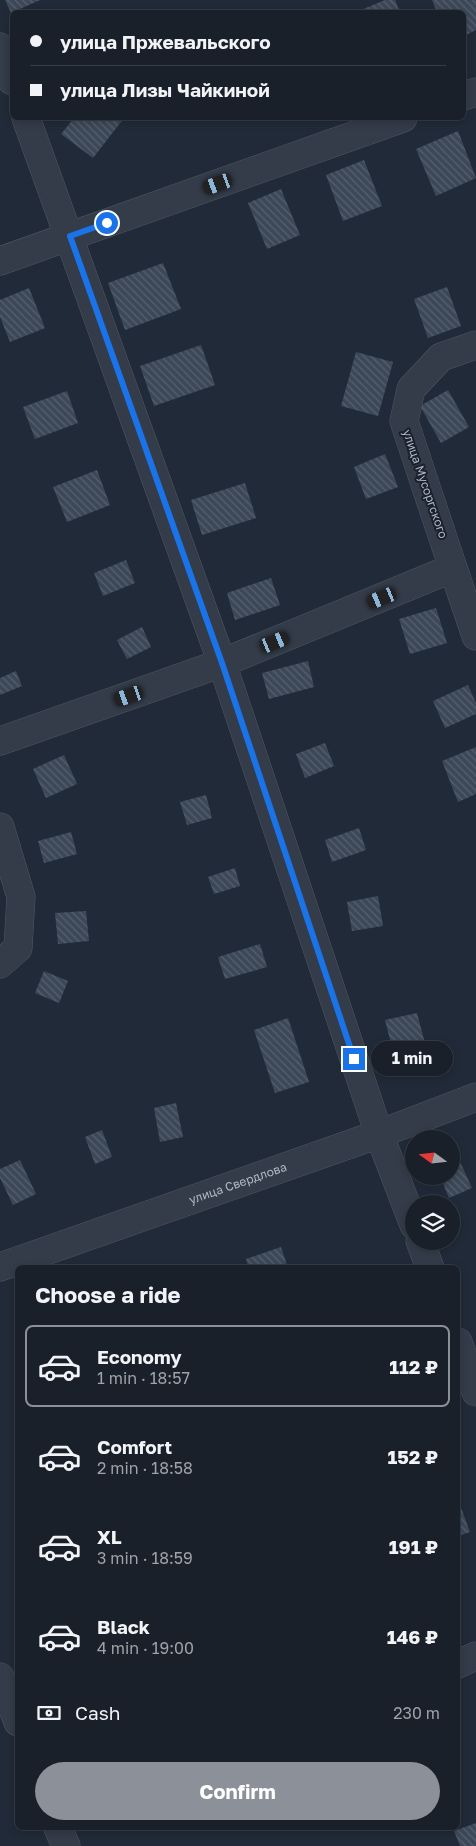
<!DOCTYPE html>
<meta charset="utf-8">
<style>
:root{--surface:#19202a;--page:#222832;--text:#f1f3f6;--muted:#9fa3a8;--line:#373e47;--accent:#8c9099}
body{margin:0;font-family:"Golos Text",sans-serif;background:var(--page);color:var(--text);height:100vh;display:flex;flex-direction:column;font-size:19px;white-space:nowrap}
*{box-sizing:border-box;margin:0}
p{font-size:16px;color:var(--muted)}
.icon{flex:none;width:28px;height:28px;fill:none;stroke:currentColor;stroke-width:2;stroke-linecap:round;stroke-linejoin:round}
.map{position:relative;flex:1;overflow:hidden}
.side{position:absolute;left:15px;top:1265px;width:445px;height:565px;display:flex;flex-direction:column;background:var(--surface);border-radius:8px;box-shadow:0 2px 8px #0003,0 0 0 1px var(--line)}
.side>*{flex:none}
.hud{position:absolute;left:10px;top:10px;width:456px;height:110px;border-radius:8px;box-shadow:0 2px 8px #0003,0 0 0 1px var(--line);display:grid;align-content:center;height:110px;padding:0 20px;background:var(--surface)}
.needle{width:32px;rotate:285deg}
.buttons{position:absolute;left:405px;top:1130px;display:grid;gap:10px}
.buttons a{display:grid;place-items:center;width:55px;height:55px;border-radius:50%;background:var(--surface);box-shadow:0 2px 8px #0003,0 0 0 1px var(--line);font-size:25px}
.end{position:absolute;width:22px;height:22px;margin:-11px;border:6px solid #1a73e8;background:#fff;box-shadow:0 0 0 2px #fff}
.from{border-radius:50%}
.bubble{position:absolute;height:35px;border-radius:18px;background:var(--surface);box-shadow:0 2px 8px #0003,0 0 0 1px var(--line);font-size:16px;font-weight:700;line-height:35px;text-align:center}
.car{position:absolute;width:15px;height:30px;margin:-15px -8px;border-radius:6px;box-shadow:0 0 4px 1px #0007;background:linear-gradient(#222 24%,#8ab4d8 0 40%,#222 0 76%,#8ab4d8 0 86%,#222 0)}
.hud b{display:flex;align-items:center;gap:18px;height:48px;font-size:19px}
.hud b+b{border-top:1px solid var(--line)}
.hud i{width:12px;height:12px;background:var(--text)}
ul{padding:0;list-style:none}
li{display:flex;align-items:center;gap:15px;height:82px;margin:0 10px 8px;padding:0 10px;border:2px solid transparent;border-radius:8px}
li div{flex:1}
li b{display:block;font-size:19px}
li em{font-style:normal;font-weight:700}
li.active{border-color:var(--accent)}
li>.icon{width:45px;height:45px;stroke-width:1.5}
h2{padding:0 20px;font-size:22px;line-height:60px}
.pay{display:flex;align-items:center;gap:12px;height:55px;padding:0 20px;font-size:19px}
.pay p{margin-inline-start:auto}
.action{display:flex;gap:10px;margin-top:auto;padding:10px 20px}
.action a{flex:1;height:58px;border-radius:30px;background:var(--accent);color:#fff;font-size:20px;font-weight:700;line-height:58px;text-align:center}
.map>svg:first-child{display:block}
.building{fill:url(#building-back-hatch)}
.lines{fill:none;stroke-linecap:round;stroke-linejoin:round}
.minor-casing{stroke:#4f5763;stroke-width:29}
.minor{stroke:#343c49;stroke-width:28}
.route{stroke:#1a73e8;stroke-width:6}
.labels{text-anchor:middle;stroke-width:4;stroke-linejoin:round;paint-order:stroke}
.street-label{font-size:12px;fill:#afb7c5;stroke:#1a212d}
</style>
<div class="map">
<svg width="476" height="1846" viewBox="0 0 476 1846">
<defs>
<pattern id="building-back-hatch" width="6" height="6" patternUnits="userSpaceOnUse" patternTransform="scale(1.25)"><rect width="6" height="6" fill="#3c4858"/><path d="M-1 5l2 2M0 0l6 6M5-1l2 2" fill="none" stroke="#56606e"/></pattern>
</defs>
<rect width="100%" height="100%" fill="#212a38"/>
<path class="building" d="M5,0h35l-29,13z
M385,0h10l5,12h-44z
M432,0h44v30l-12,6v-24h-27z
M74,118h50l-31,40 -32,-24z
M458,131l18,47 -40,18 -20,-47z
M364,160l18,46 -39,15 -17,-46z
M281,189l19,46 -33,14 -19,-46z
M163,263l18,46 -56,21 -17,-47z
M447,287l14,39 -33,12 -14,-39z
M29,288l16,40 -35,14 -10,-25v-17z
M201,345l14,40 -61,21 -14,-40z
M356,352l37,10 -15,54 -37,-10z
M448,390l21,37 -28,16 -21,-37z
M67,391l11,32 -43,16 -12,-32z
M385,454l13,33 -32,12 -12,-32z
M97,470l13,35 -43,17 -14,-35z
M245,483l11,35 -54,17 -11,-35z
M126,560l9,23 -32,13 -9,-23z
M271,578l9,27 -45,15 -8,-27z
M436,608l11,35 -37,11 -11,-35z
M142,627l9,20 -24,12 -10,-19z
M308,661l6,26 -45,12 -7,-26z
M16,671l6,15 -22,9v-17z
M468,685l8,18v11l-31,14 -12,-27z
M325,743l9,23 -29,12 -9,-24z
M476,747v47l-18,8 -16,-41z
M64,755l13,29 -31,14 -13,-29z
M206,795l6,23 -25,7 -7,-23z
M359,828l7,22 -34,12 -7,-22z
M71,832l6,22 -33,9 -6,-22z
M235,868l5,18 -26,8 -6,-17z
M378,896l5,30 -31,5 -5,-29z
M86,911l3,30 -31,3 -3,-31z
M260,944l7,23 -42,12 -7,-22z
M44,971l24,10 -9,22 -24,-10z
M417,1013l9,34 -32,8 -9,-35z
M288,1018l21,64 -34,11 -21,-63z
M176,1103l7,34 -23,5 -6,-34z
M102,1130l10,27 -17,7 -10,-27z
M456,1153l16,35 -23,10 -9,-22h11v-21z
M20,1160l16,34 -23,11 -13,-27v-9z
M281,1247l7,21h-39l-3,-9z
M460,1505l10,27 -12,4v-30z
M476,1823v23h-16l-6,-15z"/>
<g class="lines">
<g class="minor-casing">
<g id="minor">
<path d="M0,47l12,34"/>
<path d="M464,96l12,-4"/>
<path d="M26,118l196,545 157,471 35,91"/>
<path d="M0,261l403,-143"/>
<path d="M453,568l23,68"/>
<path d="M0,741l222,-78 231,-95 -49,-147 7,-32 30,-32 35,-12"/>
<path d="M0,827l21,70 -3,51 -18,16"/>
<path d="M420,1241l10,27"/>
<path id="s1" d="M0,1267l379,-133 97,-37"/>
<path d="M458,1342l18,50"/>
<path d="M458,1664l18,-8"/>
<path d="M0,1677l18,45"/>
<path d="M58,1828l8,18"/>
</g>
</g>
<use href="#minor" class="minor"/>
</g>
<g class="lines">
<path class="route" d="M107,223l-37,13 152,427 132,396"/>
</g>
<g class="labels">
<g class="street-label">
<text transform="translate(425 484) rotate(71)" y="4">улица Мусоргского</text>
<text dy="4" stroke="none"><textPath href="#s1" startOffset="252">улица Свердлова</textPath></text>
</g>
</g>
</svg>
<div class="buttons">
<a><svg class="needle" viewBox="-14 -14 28 28"><path d="M0-13l5 13h-10z" fill="#e53935"/><path d="M0 13l5-13h-10z" fill="#9fa3a8"/></svg></a>
<a><svg class="icon" aria-label="layers" viewBox="0 0 24 24"><path d="M12 4l9 5-9 5-9-5zM3 14l9 5 9-5"/></svg></a>
</div>
<i class="end from" style="left:107px;top:223px"></i>
<i class="end" style="left:354px;top:1059px"></i>
<div class="bubble" style="left:371px;top:1041px;width:82px">1 min</div>
<i class="car" style="left:218px;top:184px;rotate:250deg"></i>
<i class="car" style="left:382px;top:598px;rotate:248deg"></i>
<i class="car" style="left:275px;top:642px;rotate:68deg"></i>
<i class="car" style="left:129px;top:696px;rotate:251deg"></i>
<div class="hud">
<b><i class="from"></i>улица Пржевальского</b>
<b><i></i>улица Лизы Чайкиной</b>
</div>
<section class="side">
<h2>Choose a ride</h2>
<ul>
<li class="active"><svg class="icon" aria-label="car" viewBox="0 0 24 24"><path d="M5 17H2v-5l4-1 3-4h7l3 4 3 1v5h-3M9 17h6M6 11h13"/><circle cx="7" cy="17" r="2"/><circle cx="17" cy="17" r="2"/></svg><div><b>Economy</b><p>1 min · 18:57</p></div><em>112 ₽</em></li>
<li><svg class="icon" aria-label="car" viewBox="0 0 24 24"><path d="M5 17H2v-5l4-1 3-4h7l3 4 3 1v5h-3M9 17h6M6 11h13"/><circle cx="7" cy="17" r="2"/><circle cx="17" cy="17" r="2"/></svg><div><b>Comfort</b><p>2 min · 18:58</p></div><em>152 ₽</em></li>
<li><svg class="icon" aria-label="car" viewBox="0 0 24 24"><path d="M5 17H2v-5l4-1 3-4h7l3 4 3 1v5h-3M9 17h6M6 11h13"/><circle cx="7" cy="17" r="2"/><circle cx="17" cy="17" r="2"/></svg><div><b>XL</b><p>3 min · 18:59</p></div><em>191 ₽</em></li>
<li><svg class="icon" aria-label="car" viewBox="0 0 24 24"><path d="M5 17H2v-5l4-1 3-4h7l3 4 3 1v5h-3M9 17h6M6 11h13"/><circle cx="7" cy="17" r="2"/><circle cx="17" cy="17" r="2"/></svg><div><b>Black</b><p>4 min · 19:00</p></div><em>146 ₽</em></li>
</ul>
<div class="pay"><svg class="icon" aria-label="cash" viewBox="0 0 24 24"><path d="M3 7h18v10H3z"/><circle cx="12" cy="12" r="2"/></svg>Cash<p>230 m</p></div>
<div class="action"><a>Confirm</a></div>
</section>
</div>
